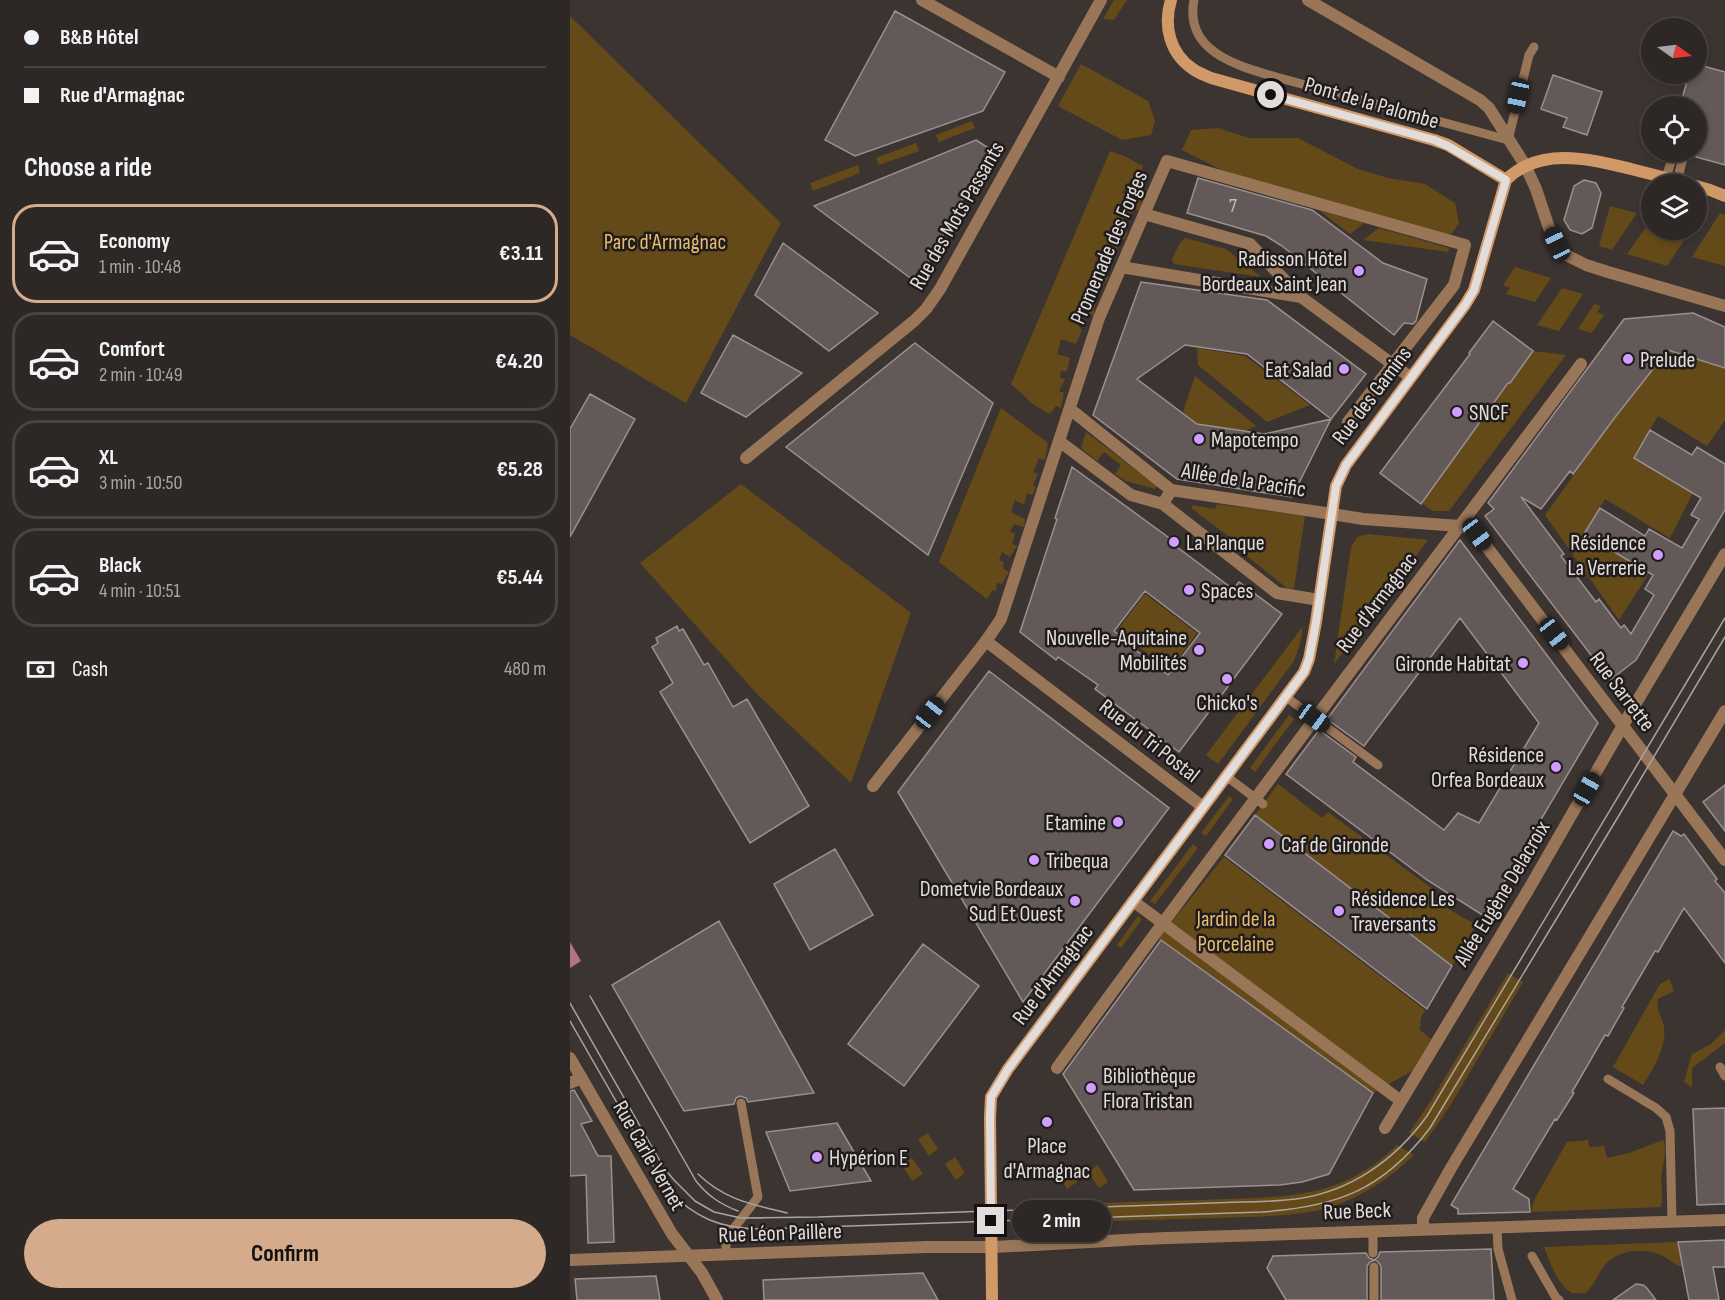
<!DOCTYPE html>
<meta charset="utf-8">
<style>
:root{--surface:#2d2725;--page:#393332;--text:#f1f3f6;--muted:#a7a5a7;--line:#484442;--accent:#d6ab8b}
body{margin:0;font-family:"Sofia Sans Condensed",sans-serif;background:var(--page);color:var(--text);height:100vh;display:flex;flex-direction:column;font-size:22px;white-space:nowrap}
*{box-sizing:border-box;margin:0}
p{font-size:20px;color:var(--muted)}
.icon{flex:none;width:33px;height:33px;fill:none;stroke:currentColor;stroke-width:2;stroke-linecap:round;stroke-linejoin:round}
.map{position:relative;flex:1;overflow:hidden}
.drawer{display:flex;flex-direction:column;background:var(--surface);width:570px}
.drawer>*{flex:none}
.hud{display:grid;align-content:center;height:132px;padding:0 24px;background:var(--surface)}
.needle{width:39px;rotate:104deg}
.controls{position:absolute;left:1071px;top:18px;display:grid;gap:12px}
.controls a{display:grid;place-items:center;width:66px;height:66px;border-radius:50%;background:var(--surface);box-shadow:0 3px 9px #0003,0 0 0 2px var(--line);font-size:30px}
.end{position:absolute;width:27px;height:27px;margin:-14px;border:8px solid #e2dddb;background:#111;box-shadow:0 0 0 3px #111}
.from{border-radius:50%}
.bubble{position:absolute;height:42px;border-radius:21px;background:var(--surface);box-shadow:0 3px 9px #0003,0 0 0 2px var(--line);font-size:20px;font-weight:700;line-height:42px;text-align:center}
.car{position:absolute;width:18px;height:36px;margin:-18px -9px;border-radius:8px;box-shadow:0 0 4px 2px #0007;background:linear-gradient(#222 24%,#8ab4d8 0 40%,#222 0 76%,#8ab4d8 0 86%,#222 0)}
.hud b{display:flex;align-items:center;gap:21px;height:57px;font-size:22px}
.hud b+b{border-top:2px solid var(--line)}
.hud i{width:15px;height:15px;background:var(--text)}
ul{padding:0;list-style:none}
li{display:flex;align-items:center;gap:18px;height:99px;margin:0 12px 9px;padding:0 12px;border:3px solid var(--line);border-radius:24px}
li div{flex:1}
li b{display:block;font-size:22px}
li em{font-style:normal;font-weight:700}
li.on{border-color:var(--accent)}
li>.icon{width:54px;height:54px;stroke-width:1.5}
h2{padding:0 24px;font-size:27px;line-height:72px}
.pay{display:flex;align-items:center;gap:15px;height:66px;padding:0 24px;font-size:22px}
.pay p{margin-inline-start:auto}
.cta{display:flex;gap:12px;margin-top:auto;padding:12px 24px}
.cta a{flex:1;height:69px;border-radius:36px;background:var(--accent);color:#111;font-size:24px;font-weight:700;line-height:69px;text-align:center}
main{display:flex;flex:1;min-height:0}
.map>svg:first-child{display:block}
.green{fill:#654a19}
.water{fill:#b17483}
.building{fill:#625958;stroke:#9a908f;stroke-width:1.5;fill-rule:evenodd}
.lines{fill:none;stroke-linecap:round;stroke-linejoin:round}
.service{stroke:#9a7658;stroke-width:9}
.pedestrian{stroke:#9a7658;stroke-width:12}
.minor{stroke:#9a7658;stroke-width:12}
.tertiary{stroke:#9a7658;stroke-width:12}
.secondary{stroke:#d29968;stroke-width:12}
.tram{stroke:#aaa4a2;stroke-width:1.5}
.route{stroke:#e2dddb;stroke-width:8}
.poi-dot{fill:#d19dfe;stroke:#201c1b;stroke-width:2}
.labels{text-anchor:middle;stroke-width:5;stroke-linejoin:round;paint-order:stroke}
.number-label{font-size:20px;fill:#c2bcba}
.street-label{font-size:22px;fill:#e2dddb;stroke:#201c1b}
.park-label{font-size:22px;fill:#e8bb6e;stroke:#201c1b}
.poi-label{font-size:22px;fill:#e2dddb;stroke:#201c1b;text-anchor:start}
</style>
<main>
<section class="drawer">
<div class="hud">
<b><i class="from"></i>B&amp;B Hôtel</b>
<b><i></i>Rue d'Armagnac</b>
</div>
<h2>Choose a ride</h2>
<ul>
<li class="on"><svg class="icon" aria-label="car" viewBox="0 0 24 24"><path d="M5 17H2v-5l4-1 3-4h7l3 4 3 1v5h-3M9 17h6M6 11h13"/><circle cx="7" cy="17" r="2"/><circle cx="17" cy="17" r="2"/></svg><div><b>Economy</b><p>1 min · 10:48</p></div><em>€3.11</em></li>
<li><svg class="icon" aria-label="car" viewBox="0 0 24 24"><path d="M5 17H2v-5l4-1 3-4h7l3 4 3 1v5h-3M9 17h6M6 11h13"/><circle cx="7" cy="17" r="2"/><circle cx="17" cy="17" r="2"/></svg><div><b>Comfort</b><p>2 min · 10:49</p></div><em>€4.20</em></li>
<li><svg class="icon" aria-label="car" viewBox="0 0 24 24"><path d="M5 17H2v-5l4-1 3-4h7l3 4 3 1v5h-3M9 17h6M6 11h13"/><circle cx="7" cy="17" r="2"/><circle cx="17" cy="17" r="2"/></svg><div><b>XL</b><p>3 min · 10:50</p></div><em>€5.28</em></li>
<li><svg class="icon" aria-label="car" viewBox="0 0 24 24"><path d="M5 17H2v-5l4-1 3-4h7l3 4 3 1v5h-3M9 17h6M6 11h13"/><circle cx="7" cy="17" r="2"/><circle cx="17" cy="17" r="2"/></svg><div><b>Black</b><p>4 min · 10:51</p></div><em>€5.44</em></li>
</ul>
<div class="pay"><svg class="icon" aria-label="cash" viewBox="0 0 24 24"><path d="M3 7h18v10H3z"/><circle cx="12" cy="12" r="2"/></svg>Cash<p>480 m</p></div>
<div class="cta"><a>Confirm</a></div>
</section>
<div class="map">
<svg width="1155" height="1300" viewBox="0 0 1155 1300">
<rect width="100%" height="100%" fill="#3c3431"/>
<path class="green" d="M544,0h13l-13,20 -11,-1z
M0,16l211,207 -95,180 -116,-68z
M511,64l67,37 7,20 -4,14 -29,5 -64,-34z
M402,121l3,7 -36,14 -3,-7z
M648,128l31,10h49l60,31 30,9 37,6 30,19 4,20 -9,13 -226,-65 -42,-21 9,-20z
M346,143l3,8 -40,14 -3,-7z
M540,151l14,5 19,10 -2,7 7,3 -3,9 -14,-5 -9,13 20,4 -2,14 -5,-2 -10,12 -4,9 7,3 -4,7h-5l-4,16 -3,-1 -7,9 -9,-4 -3,11 16,6 -9,13 -8,-5 -2,9 6,8 -3,14 -7,-3 -8,13 4,4 -6,14 -15,-5 -4,15 13,4 -3,13h-6l-1,7 5,1 -6,12 5,2 -3,15 -5,-2 -6,8 -16,-9 -23,-21z
M288,165l2,8 -47,18 -3,-8z
M1040,206l27,7 -25,37 -13,-4z
M750,211l44,12 -14,11z
M1150,213l5,2v51l-33,-9z
M1081,220l1,10h39l-24,36 -40,-12z
M809,228l70,20 -1,4 -85,-12z
M615,238l41,11 35,28 -87,-13 -2,-5 8,-16z
M945,267l36,11 -16,24 -29,-8 4,-6 -7,-3z
M992,288l21,6 -24,37 -22,-6z
M1024,304l7,2 -4,6 7,3 -12,18 -14,-4z
M627,348l48,8 65,49 -43,17 -69,-57z
M1098,350l57,18v52l-18,26 -49,-30 -24,41 59,36 -23,45 -65,-39 -21,35 65,39 -30,47 -74,-105 78,-108z
M963,351l33,4 -117,156h-16l-12,-8z
M625,376l61,50 -11,5 -48,-7 -14,-12z
M431,408l47,35 -3,17 -6,-2 -6,14 5,2 -5,11 3,2 -4,8 -5,-2 -3,12 -9,-5 -4,12 14,7 -1,8 -10,-3 -4,8 5,1 -3,11 5,2 -7,11 -8,-5 -3,8 5,3 -1,5 6,4 -7,12 -5,-1 -1,8 -3,-1 -6,9 -48,-37z
M516,432l71,54 -2,3 -29,-8 -11,-7 6,-9 -17,-13 -7,9 -16,-13z
M171,484l170,129 -60,170 -93,-88 -118,-132z
M647,504l88,12 -11,73 -7,-1 -40,-32 2,-4 -58,-44 2,-3 22,4z
M798,534l60,6 -94,124 17,-117 6,-10z
M575,594l52,39 -27,37 -53,-39z
M733,626l-3,18 -6,17 -76,103 -12,-9z
M719,715l5,4 -39,53 -5,-4z
M708,784l44,34 6,-6 106,78 -4,8 46,27 -24,41 -197,-151z
M659,796l4,3 -27,37 -5,-3z
M623,844l5,4 -43,56 -5,-3z
M654,857l201,153 -4,8 -1,12 11,9 -19,32 -39,22 -215,-154z
M568,916l4,3 -21,29 -4,-3z
M938,973l15,9 -73,124 -25,36 -16,-9 23,-34z
M1099,979l5,12 -16,8c-2,13 4,17 6,28 3,20 -11,42 -21,58l-30,-18 47,-83z
M1155,1030v13l-33,25v19l-8,-5 8,-28 19,-10z
M358,1133l10,16 -9,7 -11,-17z
M1018,1140l1,7 15,-1 3,12 22,-5 34,-13c5,10 0,22 -1,33 -2,11 2,23 -1,34l-130,5 3,-12 33,-58z
M827,1145l17,10c-23,22 -49,40 -80,51 -38,12 -79,10 -118,12 -59,2 -119,3 -178,5l-1,-18c55,-2 110,-4 164,-5 36,-2 74,-1 109,-8 33,-6 64,-24 87,-47z
M385,1157l10,16 -9,7 -11,-16z
M342,1158l11,16 -11,7 -10,-16z
M528,1165l10,17 -9,6 -11,-16z
M497,1166l10,16 -10,7 -10,-17z
M1108,1242l5,25c-10,-2 -15,-10 -25,-13 -19,-7 -45,-3 -56,15 -5,9 -9,16 -16,24 -4,0 -10,1 -14,0 -14,-7 -23,-33 -28,-46z"/>
<path class="water" d="M0,942l11,19 -11,7z"/>
<path class="building" d="M325,11l110,61 -22,39 -128,45 -30,-16z
M1126,64l29,8v93l-29,-8v-51h-16l9,-32h7z
M983,75l49,17 -15,43 -24,-8 4,-9 -26,-9z
M406,140l14,9 -73,134 -103,-77z
M628,178l114,32 71,53 44,16 -11,42 -3,3 -9,-1 -10,12 -112,-89 -16,-10 -79,-23z
M1014,180l12,3 5,10 -9,35 -10,6 -12,-4 -6,-10 10,-34z
M213,243l95,70 -49,38 -74,-56z
M571,282l126,18 99,74 -35,45 -39,78 -115,-18 -84,-64zM615,345l62,9 84,65 -67,15 -67,-10 -60,-45z
M1123,313l32,14v41l-57,-18 -52,66 -43,58 -3,-3 -29,38 -20,-12 43,57 -3,2 35,46 3,-3 22,29 3,-3 7,9 23,-39 -9,-6 8,-14 -69,-41 16,-26 45,28 4,-7 33,19 17,-29 -8,-4 10,-17 -67,-40 16,-28 42,25 5,-8 28,17v46l-89,150 -26,20 -125,-164 9,-7 -6,-6 136,-184z
M923,321l40,30 -23,32h-2l-87,121 -41,-31 90,-119 -1,-1z
M163,335l69,38 -56,44 -45,-24z
M345,343l78,60 -65,152 -142,-108z
M20,394l45,25 -65,118v-108z
M502,467l107,78 -2,2 56,42 6,-7 43,32 -103,138 -84,-63 3,-4 -40,-28 -2,3 -36,-28 37,-113 -2,-1zM575,591l55,42 -32,42 -40,-31 1,-2 -15,-11z
M890,540l138,183 -114,193 -57,-36 -141,-106 33,-44 37,27 -3,5 91,68 14,-17 21,10 60,-100 -79,-105 -96,128 -37,-27z
M107,626l2,5 4,-2 21,36 4,-2 25,44 14,-8 62,107 -59,37 -90,-151 13,-9 -21,-36 6,-4 -2,-5z
M419,671l180,137 -146,194 -125,-210z
M1155,785v46l-22,-29z
M685,815l197,151 -25,43 -202,-154z
M1103,831l8,5 3,-2 33,45 -2,2 10,12v70l-41,-55 -26,44 -3,-1 -33,56 2,1 -16,28 -3,-1 -33,57 2,1 -17,27 -2,-1 -42,70 16,10 1,13 -72,2v-5l-7,-4z
M265,849l38,66 -63,35 -36,-66z
M149,921l28,51 67,121 -66,9 -2,-4 -6,-2 -4,2 -2,6 -50,7 -72,-126z
M591,940l212,153 -44,81 -27,8 -22,3 -146,5 -71,-116z
M353,944l56,42 -75,100 -56,-42z
M4,1090l18,31 -11,3 17,32h13l3,86 -26,1 -2,-68 -16,1v-85z
M1155,1108v96l-28,1 -4,-96z
M267,1123l34,58 -81,10 -24,-59z
M1155,1240v27h-12l6,33h-30l-11,-58z
M921,1249l3,51h-113v-34l-3,-4 -3,-2 -5,2 -3,4v34h-81l-19,-32 6,-12 93,-3 3,5 5,2 4,-3 2,-5z
M353,1273l15,27h-174l-1,-20z
M86,1276l4,24h-83l-2,-21z
M1066,1284l7,1 3,2 10,13h-43z"/>
<g class="lines">
<path class="service" d="M624,0c-10,52 44,66 82,77l232,63 21,-85 5,-8
M1096,178l8,-26
M1107,181l7,-27
M716,697l92,68
M656,776l37,28
M1150,1067l5,9
M1038,1079l48,29 10,9 4,14 2,91
M927,1229l1,20 14,51
M803,1231v22
M156,1254v-13l5,-9 27,-35 -17,-94
M962,1256l24,42 3,2
M804,1267v33"/>
<path class="pedestrian" d="M574,214l106,30 51,53
M551,267l180,30 109,80
M500,409l101,81 161,24
M489,441l72,54 32,9
M601,490l-8,14 114,89 42,7
M416,641l15,-22 98,-301 68,-157 298,84 -11,40 -106,137
M563,901l268,200
M487,1068c171,-237 349,-469 524,-704
M815,1128l142,-236"/>
<path class="minor" d="M352,0l137,77
M738,0l172,100 9,8 36,57 11,24 13,39 8,16 7,10 22,11 22,7 117,34
M176,458l168,-137 12,-12 14,-20 161,-289
M762,514l31,5 97,7 11,3 6,5 248,326
M303,786l113,-145 217,166
M957,892l106,-184 92,-154
M0,1058l102,176 30,39 15,27
M0,1083l12,-5
M853,1229v-11l28,-50 274,-457
M421,1247c59,-2 118,-7 177,-9 186,-7 371,-11 557,-18"/>
<path class="tertiary" d="M0,1260l357,-13h64"/>
<path class="secondary" d="M601,0c-8,26 -1,54 22,69 5,4 12,6 18,9l223,62 14,5 58,35
M1126,186l14,4 15,6
M422,1300l-2,-182 1,-21 17,-28 296,-397 5,-13 7,-37 20,-136 10,-21 119,-160 9,-15 32,-110c34,-34 84,-21 125,-11 20,5 40,10 59,15"/>
<path class="tram" d="M20,996l106,185c12,15 24,23 42,30
M0,1003l94,165 10,12 21,21 19,11 27,6 77,-1 422,-15c18,0 37,-1 56,-3 54,-7 99,-39 131,-83l298,-498
M0,1021l96,167c29,30 54,41 96,41l499,-17c76,-5 122,-22 169,-84l191,-316 104,-175
M128,1174c27,26 53,30 89,39"/>
</g>
<g class="lines">
<path class="route" d="M421,1221l-1,-103 1,-21 17,-28 296,-397 5,-13 7,-37 20,-136 10,-21 119,-160 9,-15 32,-110 -58,-34 -14,-6 -163,-45"/>
</g>
<g class="poi-dot">
<circle cx="789" cy="271" r="6"/>
<circle cx="1058" cy="359" r="6"/>
<circle cx="774" cy="369" r="6"/>
<circle cx="887" cy="412" r="6"/>
<circle cx="629" cy="439" r="6"/>
<circle cx="604" cy="542" r="6"/>
<circle cx="1088" cy="555" r="6"/>
<circle cx="619" cy="590" r="6"/>
<circle cx="629" cy="650" r="6"/>
<circle cx="953" cy="663" r="6"/>
<circle cx="657" cy="679" r="6"/>
<circle cx="986" cy="767" r="6"/>
<circle cx="548" cy="822" r="6"/>
<circle cx="699" cy="844" r="6"/>
<circle cx="464" cy="860" r="6"/>
<circle cx="505" cy="901" r="6"/>
<circle cx="769" cy="911" r="6"/>
<circle cx="521" cy="1088" r="6"/>
<circle cx="477" cy="1122" r="6"/>
<circle cx="247" cy="1157" r="6"/>
</g>
<g class="labels">
<g class="number-label">
<text x="663" y="212">7</text>
</g>
<g class="street-label">
<text transform="translate(802 102) rotate(16)" y="8">Pont de la Palombe</text>
<text transform="translate(386 215) rotate(-60)" y="8">Rue des Mots Passants</text>
<text transform="translate(538 247) rotate(-67)" y="8">Promenade des Forges</text>
<text transform="translate(801 395) rotate(-53)" y="8">Rue des Gamins</text>
<text transform="translate(674 479) rotate(9)" y="8">Allée de la Pacific</text>
<text transform="translate(806 602) rotate(-53)" y="8">Rue d'Armagnac</text>
<text transform="translate(1053 691) rotate(53)" y="8">Rue Sarrette</text>
<text transform="translate(580 740) rotate(38)" y="8">Rue du Tri Postal</text>
<text transform="translate(931 893) rotate(-59)" y="8">Allée Eugène Delacroix</text>
<text transform="translate(482 974) rotate(-53)" y="8">Rue d'Armagnac</text>
<text transform="translate(80 1155) rotate(60)" y="8">Rue Carle Vernet</text>
<text transform="translate(787 1210) rotate(-2)" y="8">Rue Beck</text>
<text transform="translate(210 1232) rotate(-2)" y="8">Rue Léon Paillère</text>
</g>
<g class="park-label">
<text x="95" y="249">Parc d'Armagnac</text>
<text x="666" y="926">Jardin de la<tspan x="666" dy="25">Porcelaine</tspan></text>
</g>
<g class="poi-label">
<text x="777" y="266" text-anchor="end">Radisson Hôtel<tspan x="777" dy="25">Bordeaux Saint Jean</tspan></text>
<text x="1070" y="367">Prelude</text>
<text x="762" y="377" text-anchor="end">Eat Salad</text>
<text x="899" y="420">SNCF</text>
<text x="641" y="447">Mapotempo</text>
<text x="616" y="550">La Planque</text>
<text x="1076" y="550" text-anchor="end">Résidence<tspan x="1076" dy="25">La Verrerie</tspan></text>
<text x="631" y="598">Spaces</text>
<text x="617" y="645" text-anchor="end">Nouvelle-Aquitaine<tspan x="617" dy="25">Mobilités</tspan></text>
<text x="941" y="671" text-anchor="end">Gironde Habitat</text>
<text x="657" y="710" text-anchor="middle">Chicko's</text>
<text x="974" y="762" text-anchor="end">Résidence<tspan x="974" dy="25">Orfea Bordeaux</tspan></text>
<text x="536" y="830" text-anchor="end">Etamine</text>
<text x="711" y="852">Caf de Gironde</text>
<text x="476" y="868">Tribequa</text>
<text x="493" y="896" text-anchor="end">Dometvie Bordeaux<tspan x="493" dy="25">Sud Et Ouest</tspan></text>
<text x="781" y="906">Résidence Les<tspan x="781" dy="25">Traversants</tspan></text>
<text x="533" y="1083">Bibliothèque<tspan x="533" dy="25">Flora Tristan</tspan></text>
<text x="477" y="1153" text-anchor="middle">Place<tspan x="477" dy="25">d'Armagnac</tspan></text>
<text x="259" y="1165">Hypérion E</text>
</g>
</g>
</svg>
<div class="controls">
<a><svg class="needle" viewBox="-14 -14 28 28"><path d="M0-13l5 13h-10z" fill="#e53935"/><path d="M0 13l5-13h-10z" fill="#a7a5a7"/></svg></a>
<a><svg class="icon" aria-label="locate" viewBox="0 0 24 24"><circle cx="12" cy="12" r="6"/><path d="M12 2v4M12 18v4M2 12h4M18 12h4"/></svg></a>
<a><svg class="icon" aria-label="layers" viewBox="0 0 24 24"><path d="M12 4l9 5-9 5-9-5zM3 14l9 5 9-5"/></svg></a>
</div>
<i class="end from" style="left:701px;top:95px"></i>
<i class="end" style="left:421px;top:1221px"></i>
<div class="bubble" style="left:442px;top:1200px;width:99px">2 min</div>
<i class="car" style="left:948px;top:96px;rotate:192deg"></i>
<i class="car" style="left:987px;top:244px;rotate:335deg"></i>
<i class="car" style="left:907px;top:534px;rotate:143deg"></i>
<i class="car" style="left:984px;top:634px;rotate:142deg"></i>
<i class="car" style="left:360px;top:713px;rotate:38deg"></i>
<i class="car" style="left:744px;top:718px;rotate:126deg"></i>
<i class="car" style="left:1017px;top:789px;rotate:29deg"></i>
</div>
</main>
